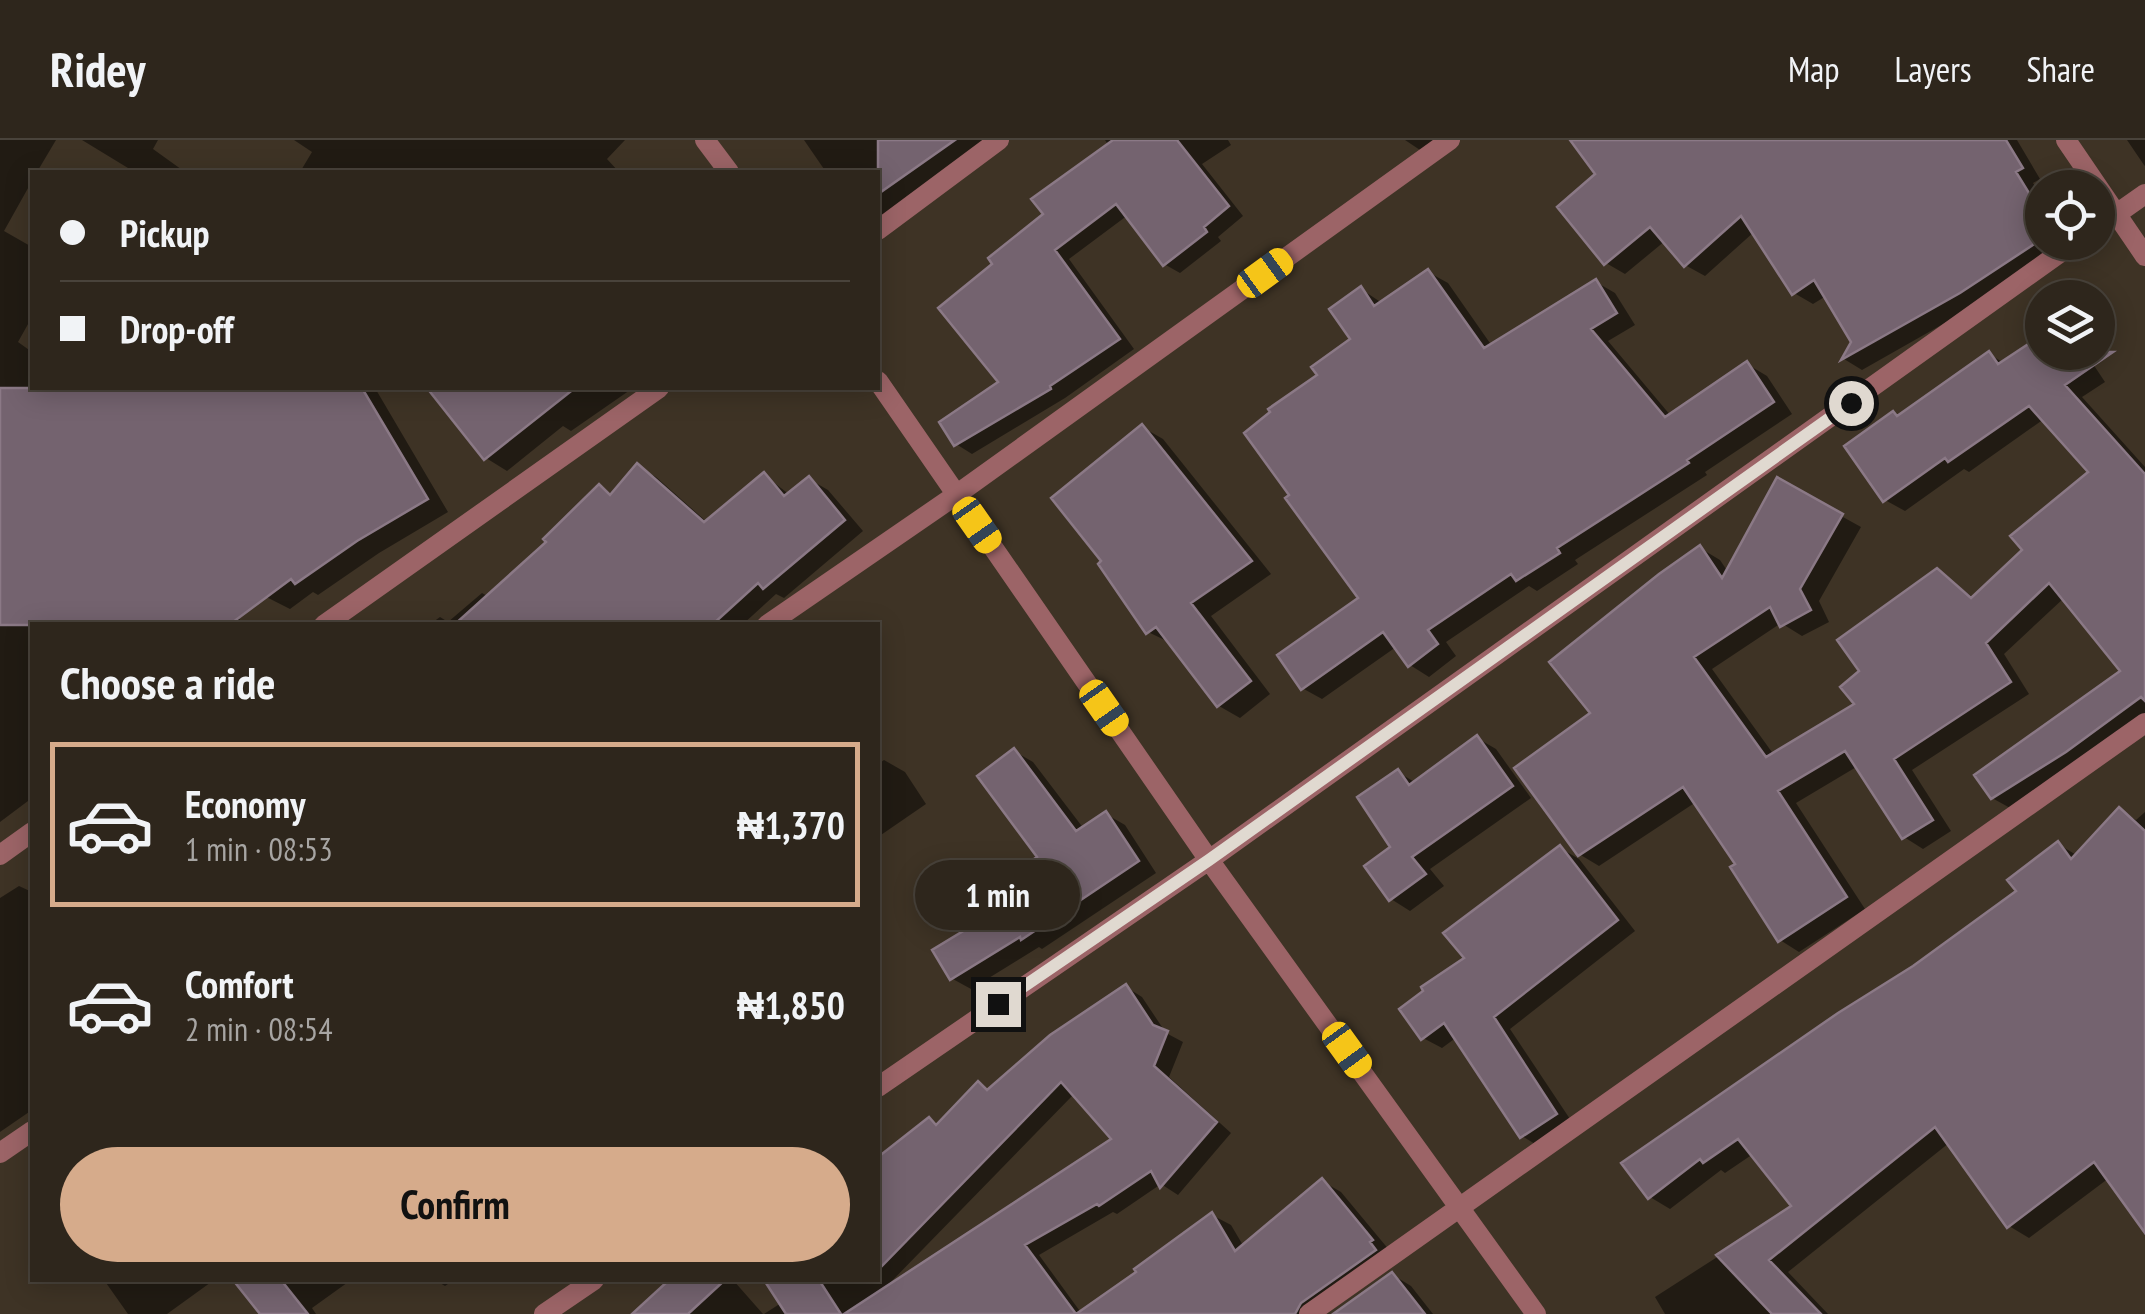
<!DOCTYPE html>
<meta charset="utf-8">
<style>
:root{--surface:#2e261c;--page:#362e25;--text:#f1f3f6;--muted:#a7a5a3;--line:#49433b;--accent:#d6ab8b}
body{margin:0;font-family:"PT Sans Narrow",sans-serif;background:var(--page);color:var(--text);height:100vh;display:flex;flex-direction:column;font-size:38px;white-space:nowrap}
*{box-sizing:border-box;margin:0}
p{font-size:32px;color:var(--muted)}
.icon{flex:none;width:55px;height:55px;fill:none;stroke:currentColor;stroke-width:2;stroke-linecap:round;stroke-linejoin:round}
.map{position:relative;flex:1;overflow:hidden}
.details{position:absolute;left:30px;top:482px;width:850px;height:660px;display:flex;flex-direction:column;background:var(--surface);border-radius:0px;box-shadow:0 5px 25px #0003,0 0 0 2px var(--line)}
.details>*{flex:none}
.guide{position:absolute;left:30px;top:30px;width:850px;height:220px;border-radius:0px;box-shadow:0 5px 25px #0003,0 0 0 2px var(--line);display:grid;align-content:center;height:220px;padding:0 30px;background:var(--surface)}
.controls{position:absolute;left:2025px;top:30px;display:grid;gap:20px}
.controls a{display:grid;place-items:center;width:90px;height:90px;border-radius:50%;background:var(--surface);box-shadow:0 5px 25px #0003,0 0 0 2px var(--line);font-size:50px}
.end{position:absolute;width:45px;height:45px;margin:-22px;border:12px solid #e0d9d0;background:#111;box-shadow:0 0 0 5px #111}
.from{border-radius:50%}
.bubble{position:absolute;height:70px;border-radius:35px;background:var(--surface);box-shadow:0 5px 25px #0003,0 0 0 2px var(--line);font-size:32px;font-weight:700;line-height:70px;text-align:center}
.car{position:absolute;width:30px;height:60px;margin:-30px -15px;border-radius:12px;box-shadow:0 0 8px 2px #0007;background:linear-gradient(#f5c518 24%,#345 0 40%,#f5c518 0 76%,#345 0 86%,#f5c518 0)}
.guide b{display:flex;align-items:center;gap:35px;height:95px;font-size:38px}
.guide b+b{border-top:2px solid var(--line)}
.guide i{width:25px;height:25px;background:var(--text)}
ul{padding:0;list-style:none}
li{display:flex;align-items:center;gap:30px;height:165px;margin:0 20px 15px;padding:0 10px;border:5px solid transparent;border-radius:0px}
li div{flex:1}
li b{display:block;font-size:38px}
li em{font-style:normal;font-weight:700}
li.current{border-color:var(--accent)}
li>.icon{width:90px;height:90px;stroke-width:1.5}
h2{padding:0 30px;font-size:45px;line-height:120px}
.primary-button{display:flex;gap:20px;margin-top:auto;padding:20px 30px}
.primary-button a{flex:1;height:115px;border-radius:60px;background:var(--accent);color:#111;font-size:40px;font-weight:700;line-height:115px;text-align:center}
header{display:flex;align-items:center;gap:60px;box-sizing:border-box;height:140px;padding:0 50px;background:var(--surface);border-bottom:2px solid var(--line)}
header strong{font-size:48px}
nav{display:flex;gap:55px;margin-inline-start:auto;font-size:35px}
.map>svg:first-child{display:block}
.shadow{fill:#0007;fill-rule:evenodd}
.building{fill:#74636f;stroke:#8b7986;stroke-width:2.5}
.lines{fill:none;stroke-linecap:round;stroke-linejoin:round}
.minor{stroke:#9c6467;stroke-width:20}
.route{stroke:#e0d9d0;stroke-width:12}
</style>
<header>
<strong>Ridey</strong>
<nav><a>Map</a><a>Layers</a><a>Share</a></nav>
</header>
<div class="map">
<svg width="2145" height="1174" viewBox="0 0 2145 1174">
<rect width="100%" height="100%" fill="#3e3325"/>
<path class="shadow" d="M0,0h56l-19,32h-5v9l-28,50 28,16v70l-14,25 14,10v36h52l17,11 12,-11h262l73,124 -69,41 -61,42 -5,-3 -23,17 -81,-41 34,57h-211v173l-32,24z
M82,0h76l-5,9 32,23h-60l3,-4z
M294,0h331l-18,19 12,13h-319l12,-20z
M804,0h190l-116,79v-47h-52z
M1105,0h123l3,5 -29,19 41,52 -25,21 3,4 -41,32 -16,-9 -36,-49 -59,44 65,90 -69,49 -93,56 -16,-10 45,-61 -5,-119 113,-118z
M1405,0h39l-15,16z
M1573,0h444l23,39 -7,4 9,15v44l29,1 -91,60 -118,67 -18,-11 10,-17 -28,-46 -13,8 -19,-11 -40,-61 -49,44 -20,-11 -20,-24 -40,33 -19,-11 -7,-89z
M2127,0h18v26l-1,-1z
M1428,132l20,11 44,63 104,-64 19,11 20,32 -27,16 63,75 76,-52 20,12 25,38 -87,58 2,3 -132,85 3,4 -41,27 -8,-5 -83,56 10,14 -27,21 -19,-12 -14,-18 -74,52 -20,-11 59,-90 -41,-222 33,-36 8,-51 21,14z
M2042,198v14h43l20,30 -23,15 63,70v252l-133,90 -20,-11 132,-126 -60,-74 -60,56 25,40 -117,76 39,61 -28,18 -19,-12 -46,-71 -62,37 69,106 -66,43 -19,-12 -41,-75 -43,-63 -97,64 -20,-12 14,-141 107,-165 20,12 8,12 50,-91 83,46 -42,74 10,21 -27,14 -21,-13 -69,46 62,86 83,-50 6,-33 74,-101 37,27 51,-48 67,-78 -48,-53 -75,53 -5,-3 -59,42 -20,-11 9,-86 5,3 90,-63 15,9z
M430,248h203l-62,43 -8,-5 -56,45 -21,-13z
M1142,287l21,12 108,135 -60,42 59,78 -30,24 -21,-12 -48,-63 -23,-11z
M637,326l19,11 52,46 56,-48 26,20 19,-16 19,11 35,41 -79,67 -8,-4 -34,31h-313l11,-8 8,5 34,-29 7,4 60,-54 51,-55 13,7z
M1477,598l19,11 35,49 -101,71 14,17 -34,25 -19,-12 7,-127 18,11z
M1014,611l19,11 51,67 22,-15 19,11 31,48 -114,76 -3,-2 -68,42 -20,-11 90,-120z
M884,620l21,12 21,32 -48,33v-73z
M2120,671l16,9 9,-8v415l-36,-49 -80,60 -20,-12 -60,-83 -161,129 40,42h-163l-10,-17 140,-90 -42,-53 -28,19 -4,-3 -51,39 -20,-12 264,-229 106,-76 38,-48 20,12z
M1560,708l19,11 56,72 -125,98 64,96 -34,22 -18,-11 -65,-99 -15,11 -19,-10 45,-80z
M19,746l13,6v218l-32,22v-234z
M1126,847l16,10 24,36 17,9 -14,35 62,56 -53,62 -17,-11 -44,30 -4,-2 -74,43 43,59h-318l53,-34h61v-120l52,-40 9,6 40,-41 11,6zM1074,954l41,45 -228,147z
M1322,1041l19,11 49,59 -71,63h-208l101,-99 19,10 13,22z
M1393,1135l18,11 22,28h-96z
M104,1140h110l-47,34h-39z
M236,1140h115l-39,28 4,6h-53z
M435,1140h19l-9,6z
M673,1140h60l30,34h-127z"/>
<path class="building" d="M878,0h77l-77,54z
M1113,0h64l52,66 -25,21 3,5 -44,34 -47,-62 -61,46 65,89 -70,47 1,3 -97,57 -15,-24 59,-40 -60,-74 54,-44 -4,-6 55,-44 -12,-15z
M1570,0h436l17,28 -7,4 26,42v25l-82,54 -119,67 10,-18 -37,-62 -22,15 -51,-79 -57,51 -34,-40 -46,38 -47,-58 38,-33z
M1428,129l56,79 112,-69 21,34 -26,16 74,88 82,-56 27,41 -87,58 2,3 -132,85 3,5 -44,28 -5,-7 -83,56 10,14 -30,23 -25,-35 -82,58 -24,-35 81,-57 -73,-100 4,-3 -45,-62 26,-21 -2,-3 49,-34 -6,-8 39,-28 -21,-30 32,-23 13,20z
M2042,195v17h71l-48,33 80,89v227l-4,-4 -75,55 -75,47 -17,-24 146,-104 -71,-88 -63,60 25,39 -117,77 39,61 -31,19 -57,-88 -67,40 69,106 -69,45 -48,-75 5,-3 -52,-77 -105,69 -64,-88 76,-55 -41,-51 110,-88 41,-29 22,33 55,-101 66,37 -43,75 11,21 -31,17 -10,-20 -76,50 72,100 88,-53 -14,-17 19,-16 -22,-31 100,-72 34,30 51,-48 -12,-14 78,-64 -59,-66 -81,56 -3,-4 -62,44 -39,-56 49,-35 4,5 92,-65 9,13z
M0,248h362l66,111 -71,42 -62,43 -4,-5 -62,46h-229z
M427,248h148l-91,72z
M1142,284l110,137 -61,42 60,78 -34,26 -61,-80 -10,7 -48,-70 3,-3 -50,-63z
M637,323l67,59 60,-50 20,24 25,-20 36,44 -82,69 -5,-6 -46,42h-258l92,-83 -3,-3 56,-55 11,11z
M1477,595l36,51 -101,71 14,17 -37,27 -25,-35 26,-19 -33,-50 41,-28 11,16z
M1014,608l62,83 30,-20 33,50 -118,79 -1,-3 -70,43 -18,-30 69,-42 -13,-19 49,-32 -60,-81z
M2119,667l26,24v402l-51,-71 -87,66 -72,-101 -166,133 52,54h-49l-56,-59 75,-49 -53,-67 -35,24 -3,-4 -52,40 -27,-36 217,-150 75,-47 103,-75 -9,-11 51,-39 13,18z
M1560,705l58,75 -124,97 63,97 -37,24 -76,-115 -23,17 -22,-31 24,-18 -2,-4 43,-29 -21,-25z
M1126,844l27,41 15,6 -14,35 63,56 -57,66 -9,-17 -52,35 -2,-2 -72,41 51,69 60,-42 -2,-3 78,-57 23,39 87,-73 51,62 -3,2 6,8 -75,53 -6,11h-451l267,-175 -50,-57 -183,188v-113l51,-40 7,8 42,-44 9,9 63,-55z
M1392,1132l33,42h-92z
M233,1140h48l27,34h-48z
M669,1140h56l-37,34h-56z
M764,1140h55l22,34h-55z"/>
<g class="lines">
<path class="minor" d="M705,0l24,32
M2066,0l79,116
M2098,87l47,-33
M878,90l121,-90
M878,241l331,479 327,454
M324,485l335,-237
M767,485l189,-130 494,-355
M0,715l32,-23
M878,947l331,-227 866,-618
M0,1013l32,-22
M544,1174l50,-34
M1309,1174l836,-591"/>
</g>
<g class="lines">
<path class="route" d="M998,864l211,-144 642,-457"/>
</g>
</svg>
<div class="controls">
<a><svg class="icon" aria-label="locate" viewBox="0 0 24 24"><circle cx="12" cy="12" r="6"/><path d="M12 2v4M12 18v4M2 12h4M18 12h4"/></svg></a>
<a><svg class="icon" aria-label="layers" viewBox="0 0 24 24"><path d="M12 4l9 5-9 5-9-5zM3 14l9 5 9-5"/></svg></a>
</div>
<i class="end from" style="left:1851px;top:263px"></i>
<i class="end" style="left:998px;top:864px"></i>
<div class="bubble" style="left:915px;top:720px;width:165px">1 min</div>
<i class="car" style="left:1265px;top:133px;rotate:54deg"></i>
<i class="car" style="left:977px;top:385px;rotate:145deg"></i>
<i class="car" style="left:1104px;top:568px;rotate:145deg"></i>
<i class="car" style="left:1347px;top:910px;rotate:144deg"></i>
<div class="guide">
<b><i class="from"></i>Pickup</b>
<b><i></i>Drop-off</b>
</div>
<section class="details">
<h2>Choose a ride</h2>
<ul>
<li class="current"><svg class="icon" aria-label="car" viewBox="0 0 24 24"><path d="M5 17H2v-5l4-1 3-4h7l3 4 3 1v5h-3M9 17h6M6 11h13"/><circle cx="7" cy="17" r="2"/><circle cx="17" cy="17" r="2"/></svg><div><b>Economy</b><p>1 min · 08:53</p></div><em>₦1,370</em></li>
<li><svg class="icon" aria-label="car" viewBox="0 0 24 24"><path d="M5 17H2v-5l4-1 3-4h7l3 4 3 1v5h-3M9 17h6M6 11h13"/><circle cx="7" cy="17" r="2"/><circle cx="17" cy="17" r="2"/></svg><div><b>Comfort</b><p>2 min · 08:54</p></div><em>₦1,850</em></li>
</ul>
<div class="primary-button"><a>Confirm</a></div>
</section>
</div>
